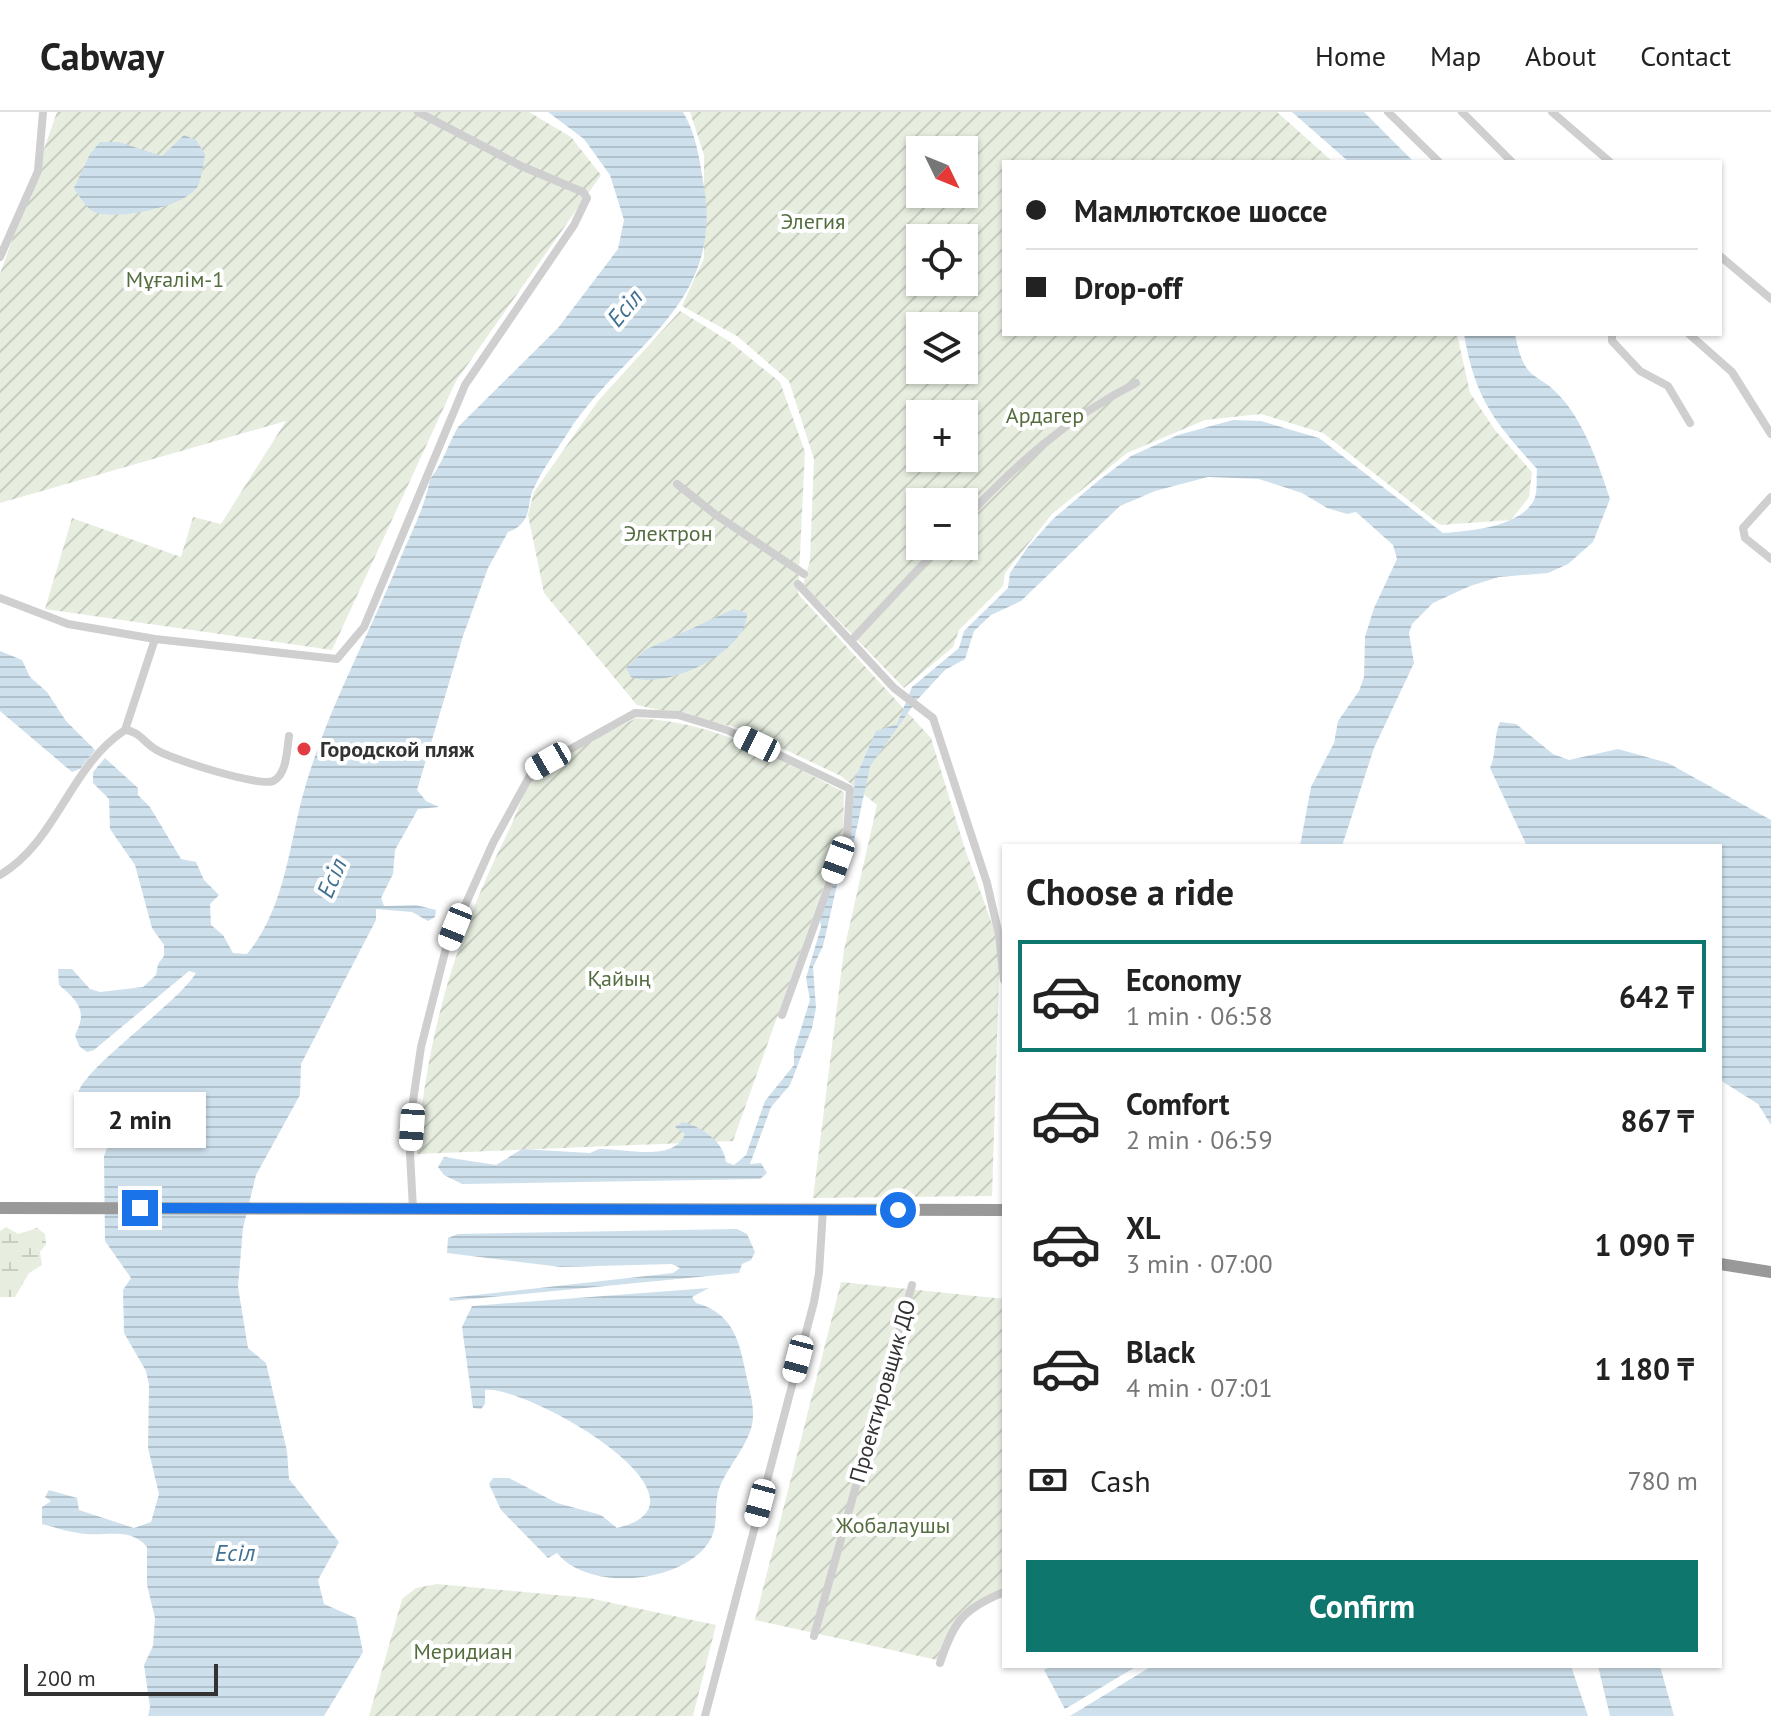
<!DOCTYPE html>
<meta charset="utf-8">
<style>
:root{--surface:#fff;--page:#f2f2f2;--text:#222;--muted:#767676;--line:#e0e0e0;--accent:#0f766e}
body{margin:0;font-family:"PT Sans",sans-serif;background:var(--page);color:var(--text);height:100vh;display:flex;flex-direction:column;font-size:30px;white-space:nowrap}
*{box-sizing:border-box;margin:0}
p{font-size:26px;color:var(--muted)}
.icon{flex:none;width:44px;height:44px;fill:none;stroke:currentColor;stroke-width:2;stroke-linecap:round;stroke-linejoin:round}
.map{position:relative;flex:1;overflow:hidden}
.side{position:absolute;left:1002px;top:732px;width:720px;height:824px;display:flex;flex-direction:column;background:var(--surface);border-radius:0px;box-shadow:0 2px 6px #0004}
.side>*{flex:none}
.hud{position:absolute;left:1002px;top:48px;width:720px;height:176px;border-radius:0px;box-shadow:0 2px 6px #0004;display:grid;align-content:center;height:176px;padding:0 24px;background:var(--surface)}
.needle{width:52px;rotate:133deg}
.buttons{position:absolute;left:906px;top:24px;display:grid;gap:16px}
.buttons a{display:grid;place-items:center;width:72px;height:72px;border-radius:0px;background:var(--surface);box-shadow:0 2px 6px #0004;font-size:40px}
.scale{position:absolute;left:24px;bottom:20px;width:194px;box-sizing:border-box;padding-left:8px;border:4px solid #323232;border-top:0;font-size:22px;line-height:28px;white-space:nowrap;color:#323232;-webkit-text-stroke:6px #fff;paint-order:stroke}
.end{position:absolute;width:36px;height:36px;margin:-18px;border:10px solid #1a73e8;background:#fff;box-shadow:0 0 0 4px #fff}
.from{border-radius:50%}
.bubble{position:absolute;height:56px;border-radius:0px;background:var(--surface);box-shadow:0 2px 6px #0004;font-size:26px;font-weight:800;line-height:56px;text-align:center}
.car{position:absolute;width:24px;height:48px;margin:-24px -12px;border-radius:10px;box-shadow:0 0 6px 2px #0007;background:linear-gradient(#fff 24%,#345 0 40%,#fff 0 76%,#345 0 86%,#fff 0)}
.hud b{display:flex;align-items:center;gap:28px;height:76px;font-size:30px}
.hud b+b{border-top:2px solid var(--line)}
.hud i{width:20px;height:20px;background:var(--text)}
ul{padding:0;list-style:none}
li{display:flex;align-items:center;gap:24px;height:112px;margin:0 16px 12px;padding:0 8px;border:4px solid transparent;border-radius:0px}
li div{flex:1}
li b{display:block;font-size:30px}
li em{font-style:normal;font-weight:800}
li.current{border-color:var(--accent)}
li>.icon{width:72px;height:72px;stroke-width:1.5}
h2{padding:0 24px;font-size:36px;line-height:96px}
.pay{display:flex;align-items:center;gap:20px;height:88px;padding:0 24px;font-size:30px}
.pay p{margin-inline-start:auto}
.button{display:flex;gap:16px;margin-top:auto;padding:16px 24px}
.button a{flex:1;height:92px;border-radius:0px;background:var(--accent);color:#fff;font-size:32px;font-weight:800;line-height:92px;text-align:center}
header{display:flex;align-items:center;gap:48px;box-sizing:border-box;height:112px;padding:0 40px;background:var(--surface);border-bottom:2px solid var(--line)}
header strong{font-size:38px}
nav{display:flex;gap:44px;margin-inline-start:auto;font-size:28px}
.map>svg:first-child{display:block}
.wetland{fill:url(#wetland-marsh)}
.garden{fill:url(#garden-furrows);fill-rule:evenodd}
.water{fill:url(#water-rules)}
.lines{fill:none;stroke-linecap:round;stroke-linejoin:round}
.minor{stroke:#cfcfcf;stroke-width:8}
.highway{stroke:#999;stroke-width:12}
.route{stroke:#1a73e8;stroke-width:10}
.poi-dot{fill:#e13b44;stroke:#fff;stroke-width:3}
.labels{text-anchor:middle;stroke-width:8;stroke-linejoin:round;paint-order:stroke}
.park-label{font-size:22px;fill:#546d3f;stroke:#fff}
.poi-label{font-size:22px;font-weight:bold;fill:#323232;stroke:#fff;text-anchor:start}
.street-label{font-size:22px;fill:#323232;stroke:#fff}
.water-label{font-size:24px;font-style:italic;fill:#407193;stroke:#fff}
</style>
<header>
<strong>Cabway</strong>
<nav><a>Home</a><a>Map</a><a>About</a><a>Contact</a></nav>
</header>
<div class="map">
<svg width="1771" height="1604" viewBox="0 0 1771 1604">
<defs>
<pattern id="wetland-marsh" width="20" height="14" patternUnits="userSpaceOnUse" patternTransform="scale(2)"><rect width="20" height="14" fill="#e7eee0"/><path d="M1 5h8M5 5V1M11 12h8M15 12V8" fill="none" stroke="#c7cdc1"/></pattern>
<pattern id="garden-furrows" width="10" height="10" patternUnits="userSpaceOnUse" patternTransform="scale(2)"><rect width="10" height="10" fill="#e7eee0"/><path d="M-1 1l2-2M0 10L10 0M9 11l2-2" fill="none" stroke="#c7cdc1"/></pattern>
<pattern id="water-rules" width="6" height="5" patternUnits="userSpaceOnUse" patternTransform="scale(2)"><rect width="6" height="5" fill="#cee0ec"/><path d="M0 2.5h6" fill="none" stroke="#b1c1cb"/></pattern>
</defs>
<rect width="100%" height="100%" fill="#fff"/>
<path class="wetland" d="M6,1115l12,7 19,-6 8,6 1,10 -6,8 2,13 -13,8 -14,24h-15v-66z"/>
<path class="garden" d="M57,0h472l42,25 30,38 -145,206 -124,269 -287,-41 27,-91 109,39 12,-40 28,7 65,-103 -286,82v-229z
M690,0h587l56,50h-329v172h453l13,59 25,37 37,42 -3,25 -18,23 -71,5 -117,-92 -62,-19 -56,6 -78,33 -75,61 -47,59 -2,13 -44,44 -6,17 -49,41 -101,-104 7,-23 4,-102 -25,-78 -52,-45 -55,-30 22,-48v-103zM920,38h44v44h-44zM920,126h44v44h-44zM920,214h44v44h-44zM920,302h44v44h-44zM920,390h44v44h-44z
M680,199l49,30 51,41 25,70 -7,142 133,144 34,111 35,97 -8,250 -179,2 31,-248 33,-145 -36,-29 -102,-48 -102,-23 -93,-112 -16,-78 6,-23 64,-91z
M636,606c84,5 134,37 208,74l-1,40 -110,309 -316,13c10,-122 39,-219 94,-328 7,-15 15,-43 28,-54 28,-22 66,-37 97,-54z
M841,1170l163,17v277l-3,14c-36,15 -52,33 -64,70l-182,-40z
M437,1472l152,14 127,27 -23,91h-324l33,-117 14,-11z"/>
<path class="water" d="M548,0h135c13,22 16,44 20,69 24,124 -77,164 -134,250 -12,19 -26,37 -35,57 -5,9 -4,20 -8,29 -4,8 -11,13 -18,15l-20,36 -25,68 -46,154 9,11 13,6 -21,2 -23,41 -2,24 -12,24 3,8 32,-1 20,5 -1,7 -7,4 -16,-9 -36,-3v11l-75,144 -1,31 -44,80 -13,53 -5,59 10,61 18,15 21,88 2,28 50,63 -21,38 6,24 32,14 7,34 -39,64h-176l2,-9 -6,-42 9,-19 2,-28 -8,-33v-38c-16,-20 -39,-11 -60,-13 -15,-1 -30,-6 -45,-10v-17l9,-6 -6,-4 4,-7 28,8 2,12 55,18 17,-6 8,-28 -11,-46 1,-63 -3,-14 -22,-38 -1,-43 8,-12 -26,-37 -1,-85 12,-30 10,-8c-2,-26 -24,-26 -42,-18l-6,-6c4,-25 99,-90 118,-121l-7,-2 -95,79 -7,2 -8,-6 -4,-11c13,-24 3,-34 -16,-50l-1,-16h14l18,20 10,3 43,-5 13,-12 2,-11 6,-8v-11l-12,-17 -17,-63 -25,-36 -1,-30 -16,-16v-11l12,-14 33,30v7l12,12 31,52 15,3 8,18 15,15 -9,9 1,21 12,10 10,18 14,1c31,-37 40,-88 50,-135 20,-92 68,-174 103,-260 11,-26 25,-52 30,-80 13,-16 18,-35 28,-52l100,-99 60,-79 6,-29 -14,-45 -26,-36z
M1292,0h72l50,50h-65z
M184,23l12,5 9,14c-1,9 -4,23 -6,30 -9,23 -85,37 -105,28 -8,-4 -15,-16 -20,-24l16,-34 10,-12h19l43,14z
M1464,222h51c10,53 23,34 50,68 21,26 35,66 45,97l-17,43 -25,22 -20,9 -49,4 -29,9 -37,17 -21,21 -3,9 5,30 -40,85 -32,98h-42l11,-59 23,-44 4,-22 21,-30 5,-14 1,-40 9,-29 23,-49 -4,-14 -37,-33 -9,2 -20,-6 -25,-15 -43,-14 -51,-2 -53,14 -35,15 -99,95 -30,14 -17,16 -9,28 -20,11 -28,30 -47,66 -16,75 -14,31 -17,74 -10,21 3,41 -4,20 -22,57 -19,22 -21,57 11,-1 6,10 -7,6 -298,5 -18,-9 -6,-8 6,-10 52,8 26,-16 68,4 9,-4c25,-1 75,14 86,-15l-10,-7 8,-5c19,5 41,20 43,40l8,3 12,-10 19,-54 29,-36v-14l16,-51 -4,-22 15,-51 -2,-15 11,-19 2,-14 18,-44 5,-56 21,-48 21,-7 15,-37 47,-39 5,-17 44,-43 2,-15 17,-25 26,-29 45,-38 33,-25 47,-21 55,-15 28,1 58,17 124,95c27,-2 77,-6 91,-33 4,-8 2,-22 3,-31 -43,-48 -62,-70 -73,-135z
M734,497l13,4c1,39 -82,78 -116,64l-5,-9 19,-18z
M0,539l22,9 8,17 17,15 19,29 29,29 -15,19 -8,3 -72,-61z
M1500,610l16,2 37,30 16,6 49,-11 50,14 103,57v305l-13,-21 -38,-24v-234h-193l-37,-78c7,-16 3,-30 10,-46z
M737,1117l10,5 8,18 -4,8 -9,4 -3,9 -289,28 -1,-3 224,-25 7,-5 -8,-4 -111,3 -114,-14 1,-15 10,-4z
M709,1176l-17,9 4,6c41,11 44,44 52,80 3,13 7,28 4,42 -6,24 -25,42 -33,64 -6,18 1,36 -10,53 -27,42 -121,50 -152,11l-9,5 -47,-48 -12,-26 4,-6h16l48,25 44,12 16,13c111,-27 -88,-143 -132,-138v14l-4,5 -8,-1 -11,-81 10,-21z
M1051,1554h86l-72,43 -21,-39z
M1152,1554h419l17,50h-518z
M1598,1554h62l14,50h-64z"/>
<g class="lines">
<path class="minor" d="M1388,0l51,50
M1462,0l50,50
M1552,0l58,50
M1720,144l51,43
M0,145l38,-86 5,-59
M1612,222v7l28,30 28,15 22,37
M1689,222l43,38 39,62
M677,372l39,31 88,59
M1771,385l-28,31 2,10 26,21
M964,408c52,-56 104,-102 172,-137
M798,472l96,104 39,30 54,165 12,52 5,45
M0,486l68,26 87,15 182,20 27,-32 101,-242 109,-160 13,-27 -4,-6 -62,-26 -103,-54
M851,529l89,-95
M125,618l30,-91
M0,763c58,-35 69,-108 125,-145 13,1 19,12 30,19 14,10 105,38 118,32 14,-6 14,-32 16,-45
M413,1097l-3,-56 3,-52 8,-54 25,-99 47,-105 40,-73 102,-57 43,2 49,15 123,59 -3,45 -65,181
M814,1524l98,-351
M940,1551c14,-42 23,-54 64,-71
M705,1604l109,-414 5,-29 4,-64"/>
<path class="highway" d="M0,1096l1004,2
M1720,1152l51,8"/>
</g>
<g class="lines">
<path class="route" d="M140,1096l758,2"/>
</g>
<circle class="poi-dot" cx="304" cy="637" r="8"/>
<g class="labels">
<g class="park-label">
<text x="813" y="117">Элегия</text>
<text x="175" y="175">Мұғалім-1</text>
<text x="1045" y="311">Ардагер</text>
<text x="668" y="429">Электрон</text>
<text x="619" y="874">Қайың</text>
<text x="893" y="1421">Жобалаушы</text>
<text x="463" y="1547">Меридиан</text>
</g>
<g class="poi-label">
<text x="320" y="645">Городской пляж</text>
</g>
<g class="street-label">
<text transform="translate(882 1279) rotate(-74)" y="8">Проектировщик ДО</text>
</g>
<g class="water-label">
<text transform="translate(625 196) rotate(-50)" y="8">Есіл</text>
<text transform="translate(332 766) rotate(-67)" y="8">Есіл</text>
<text x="235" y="1449">Есіл</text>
</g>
</g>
</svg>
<div class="buttons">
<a><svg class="needle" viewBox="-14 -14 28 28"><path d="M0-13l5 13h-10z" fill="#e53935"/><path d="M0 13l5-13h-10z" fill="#767676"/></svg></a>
<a><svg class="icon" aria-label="locate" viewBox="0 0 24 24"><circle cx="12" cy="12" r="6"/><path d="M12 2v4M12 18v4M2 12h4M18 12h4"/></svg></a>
<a><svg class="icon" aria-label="layers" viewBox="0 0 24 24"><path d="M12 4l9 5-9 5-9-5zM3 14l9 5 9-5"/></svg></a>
<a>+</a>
<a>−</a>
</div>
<div class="scale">200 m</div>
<i class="end from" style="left:898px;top:1098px"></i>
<i class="end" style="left:140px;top:1096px"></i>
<div class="bubble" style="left:74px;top:980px;width:132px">2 min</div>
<i class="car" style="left:757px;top:632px;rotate:296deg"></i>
<i class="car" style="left:548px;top:649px;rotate:240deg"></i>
<i class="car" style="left:838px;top:748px;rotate:200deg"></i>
<i class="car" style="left:455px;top:815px;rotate:202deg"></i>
<i class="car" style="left:412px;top:1015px;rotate:184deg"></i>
<i class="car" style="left:798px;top:1247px;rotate:195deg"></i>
<i class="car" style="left:760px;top:1391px;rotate:195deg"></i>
<div class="hud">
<b><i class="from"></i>Мамлютское шоссе</b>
<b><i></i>Drop-off</b>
</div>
<section class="side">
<h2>Choose a ride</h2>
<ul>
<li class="current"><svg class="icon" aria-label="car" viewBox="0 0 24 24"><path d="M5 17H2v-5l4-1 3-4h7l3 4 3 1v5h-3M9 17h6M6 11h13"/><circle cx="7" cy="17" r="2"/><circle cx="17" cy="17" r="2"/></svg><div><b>Economy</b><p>1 min · 06:58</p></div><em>642 ₸</em></li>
<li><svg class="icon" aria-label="car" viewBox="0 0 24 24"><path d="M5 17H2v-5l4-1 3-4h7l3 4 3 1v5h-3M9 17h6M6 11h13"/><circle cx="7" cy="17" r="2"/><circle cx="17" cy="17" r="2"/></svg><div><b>Comfort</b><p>2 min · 06:59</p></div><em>867 ₸</em></li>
<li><svg class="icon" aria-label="car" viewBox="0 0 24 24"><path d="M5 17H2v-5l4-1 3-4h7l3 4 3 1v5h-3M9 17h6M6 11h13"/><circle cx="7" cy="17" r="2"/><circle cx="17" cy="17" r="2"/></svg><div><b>XL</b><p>3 min · 07:00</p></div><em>1 090 ₸</em></li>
<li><svg class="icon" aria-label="car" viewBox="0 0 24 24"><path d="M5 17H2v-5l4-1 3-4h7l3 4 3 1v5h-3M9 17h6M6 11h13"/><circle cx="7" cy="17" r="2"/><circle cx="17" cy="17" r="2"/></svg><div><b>Black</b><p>4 min · 07:01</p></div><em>1 180 ₸</em></li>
</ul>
<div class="pay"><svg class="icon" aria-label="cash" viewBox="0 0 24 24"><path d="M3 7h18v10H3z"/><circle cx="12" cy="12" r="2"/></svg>Cash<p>780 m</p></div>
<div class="button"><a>Confirm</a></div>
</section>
</div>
